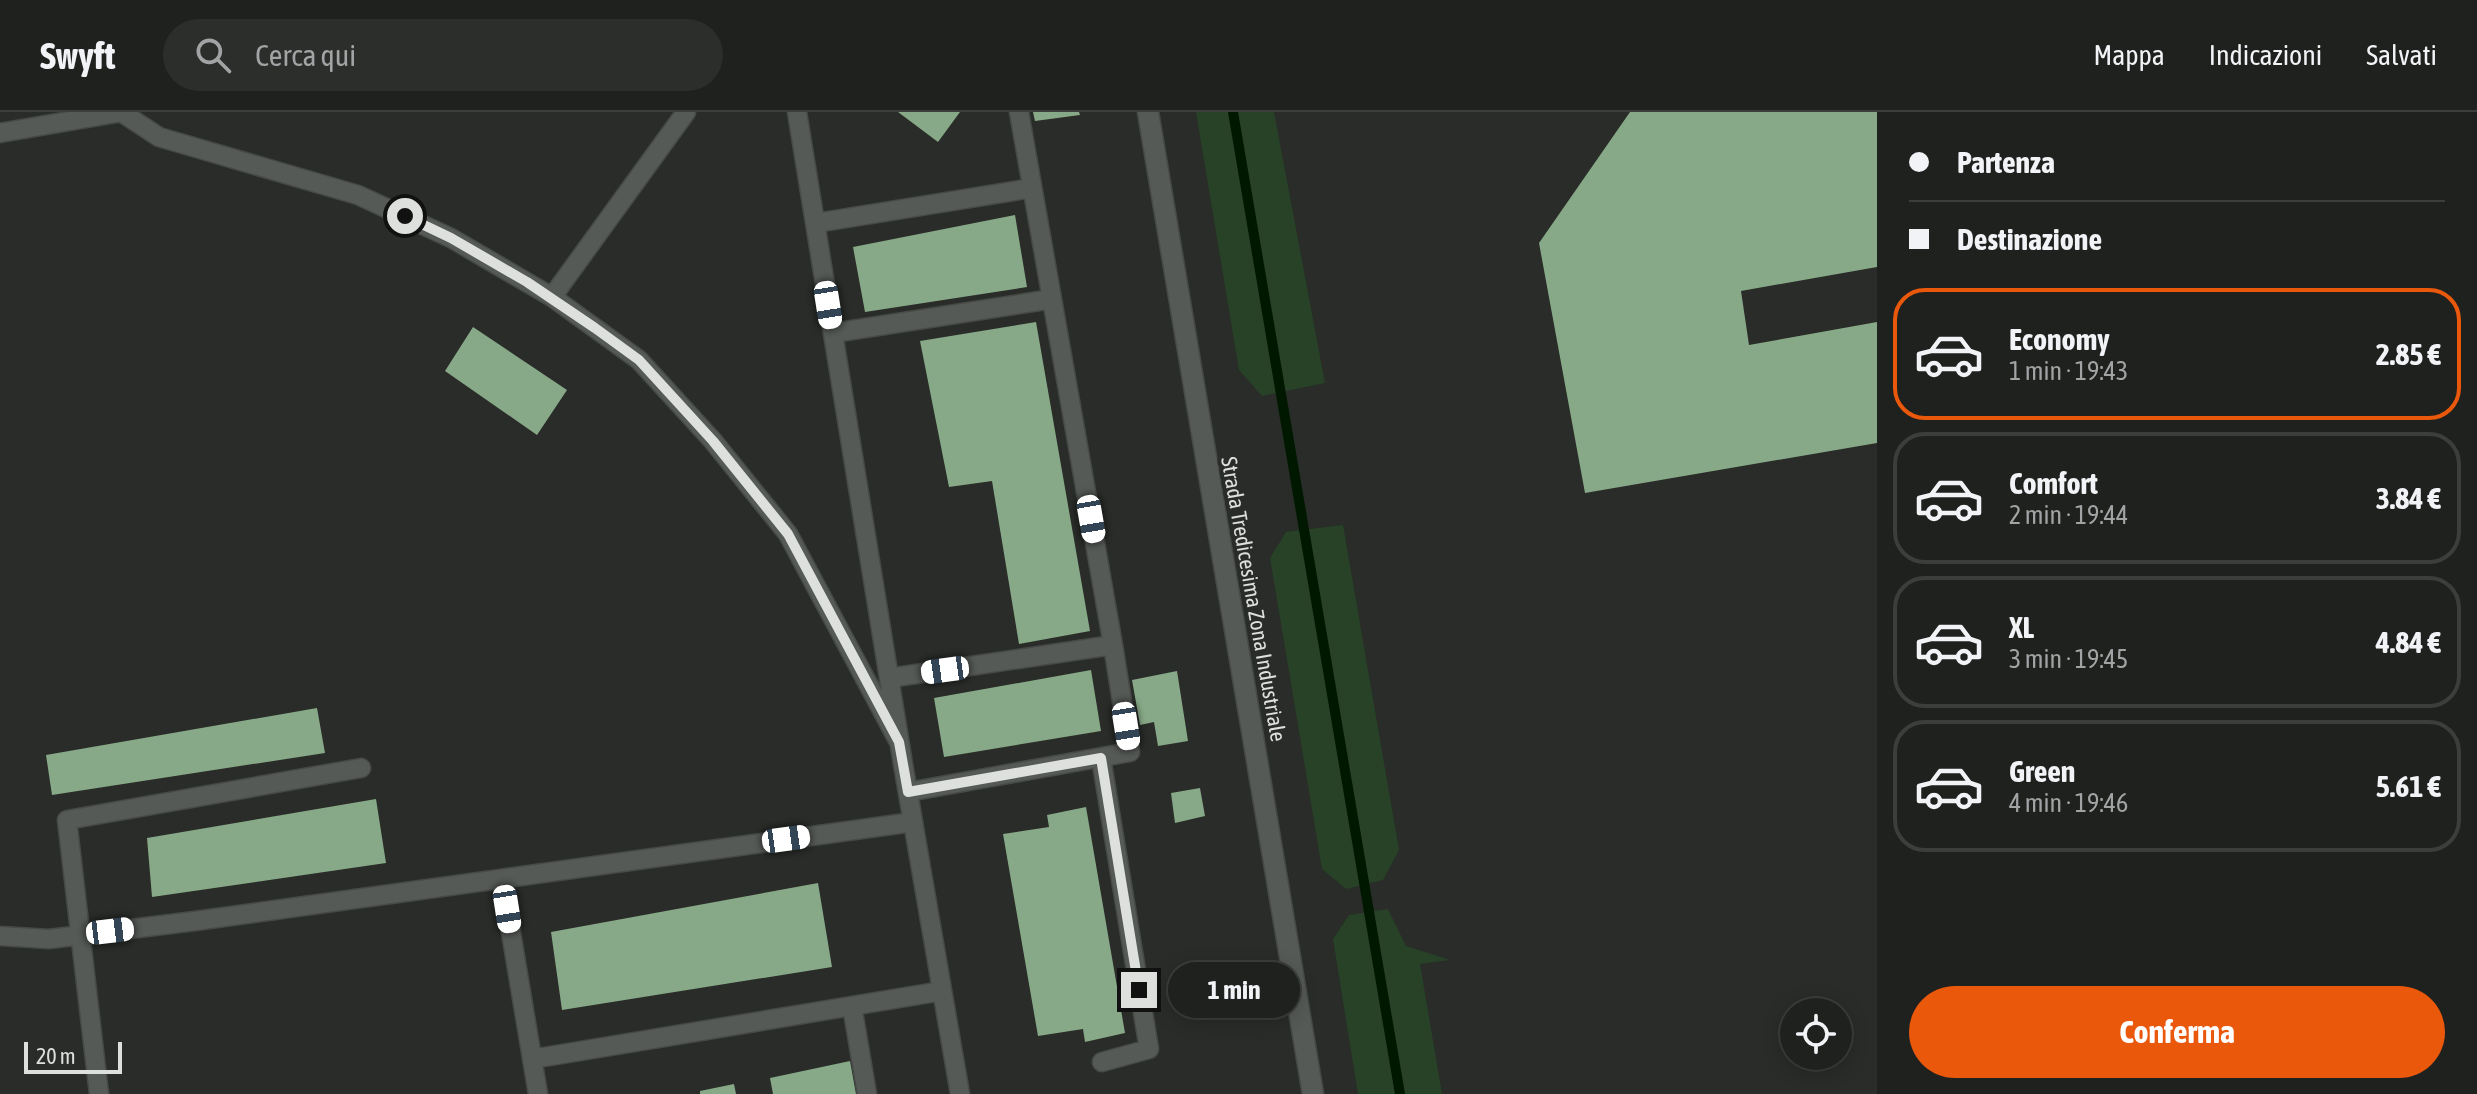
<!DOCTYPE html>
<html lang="it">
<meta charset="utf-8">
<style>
:root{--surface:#1f211e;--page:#2c2e2b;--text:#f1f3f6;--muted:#a1a3a4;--line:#3c3e3c;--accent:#ea580c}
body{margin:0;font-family:"Asap Condensed",sans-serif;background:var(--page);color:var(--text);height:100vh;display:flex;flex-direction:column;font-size:30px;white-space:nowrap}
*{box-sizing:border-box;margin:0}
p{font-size:26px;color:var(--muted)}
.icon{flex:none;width:44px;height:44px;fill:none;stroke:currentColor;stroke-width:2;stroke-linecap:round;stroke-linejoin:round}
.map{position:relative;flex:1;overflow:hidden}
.side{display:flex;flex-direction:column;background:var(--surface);width:600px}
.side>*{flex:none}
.guide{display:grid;align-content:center;height:176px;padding:0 32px;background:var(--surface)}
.tools{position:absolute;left:1780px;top:886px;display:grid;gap:16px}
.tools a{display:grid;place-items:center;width:72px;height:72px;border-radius:50%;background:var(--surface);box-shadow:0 4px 20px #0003,0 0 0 2px var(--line);font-size:40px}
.scale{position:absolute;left:24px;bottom:20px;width:98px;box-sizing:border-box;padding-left:8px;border:4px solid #dee0de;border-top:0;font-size:22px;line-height:28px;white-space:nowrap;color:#dee0de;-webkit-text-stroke:6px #292c28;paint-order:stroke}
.end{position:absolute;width:36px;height:36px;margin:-18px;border:10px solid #dee0de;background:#111;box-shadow:0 0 0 4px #111}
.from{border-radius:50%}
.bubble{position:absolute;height:56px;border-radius:28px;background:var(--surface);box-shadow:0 4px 20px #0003,0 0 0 2px var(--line);font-size:26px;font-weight:700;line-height:56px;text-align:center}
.car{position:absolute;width:24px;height:48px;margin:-24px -12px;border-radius:10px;box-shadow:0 0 6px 2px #0007;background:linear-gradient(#fff 24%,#345 0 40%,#fff 0 76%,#345 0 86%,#fff 0)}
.guide b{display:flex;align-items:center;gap:28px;height:76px;font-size:30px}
.guide b+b{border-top:2px solid var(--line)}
.guide i{width:20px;height:20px;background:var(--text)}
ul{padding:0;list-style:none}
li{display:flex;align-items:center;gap:24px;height:132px;margin:0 16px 12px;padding:0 16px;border:4px solid var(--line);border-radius:32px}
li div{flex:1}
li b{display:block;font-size:30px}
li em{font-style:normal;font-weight:700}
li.selected{border-color:var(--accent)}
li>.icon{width:72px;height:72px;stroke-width:1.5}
.action{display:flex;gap:16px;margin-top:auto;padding:16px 32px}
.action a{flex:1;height:92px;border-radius:48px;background:var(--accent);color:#fff;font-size:32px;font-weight:700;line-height:92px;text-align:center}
header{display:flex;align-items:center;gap:48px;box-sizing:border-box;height:112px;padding:0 40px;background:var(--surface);border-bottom:2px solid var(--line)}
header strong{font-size:38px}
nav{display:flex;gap:44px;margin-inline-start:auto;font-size:28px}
.search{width:560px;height:72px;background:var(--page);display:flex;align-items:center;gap:20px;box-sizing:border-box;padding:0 28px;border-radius:44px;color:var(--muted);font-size:30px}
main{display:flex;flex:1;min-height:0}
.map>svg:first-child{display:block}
.green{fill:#274227}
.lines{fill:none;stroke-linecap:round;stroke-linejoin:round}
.stream{stroke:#001800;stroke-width:10}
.building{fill:#88a987}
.lane-casing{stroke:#464946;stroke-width:21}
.secondary-casing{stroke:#464946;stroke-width:23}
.lane{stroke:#565a56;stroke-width:18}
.secondary{stroke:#565a56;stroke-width:20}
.route{stroke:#dee0de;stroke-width:10}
.labels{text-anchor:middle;stroke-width:8;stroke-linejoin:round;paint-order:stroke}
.street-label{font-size:22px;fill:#dee0de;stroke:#292c28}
</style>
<header>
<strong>Swyft</strong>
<div class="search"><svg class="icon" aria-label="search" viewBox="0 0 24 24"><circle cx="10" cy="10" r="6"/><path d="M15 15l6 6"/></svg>Cerca qui</div>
<nav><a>Mappa</a><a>Indicazioni</a><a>Salvati</a></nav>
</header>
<main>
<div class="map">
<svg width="1877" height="982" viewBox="0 0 1877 982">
<rect width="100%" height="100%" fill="#292c28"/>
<path class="green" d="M1196,0h78l51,271 -63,13 -23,-26z
M1343,413l56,325 -16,30 -37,9 -24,-20 -52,-311 16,-26z
M1388,797l18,37 44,14 -30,4 22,130h-84l-25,-155 16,-24z"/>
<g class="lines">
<path class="stream" d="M1233,0l167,982"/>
</g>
<path class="building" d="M898,0h62l-22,30z
M1033,0h46l1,3 -45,6z
M1630,0h247v155l-136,24 8,54 128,-23v121l-292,50 -46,-250z
M1015,103l12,72 -162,25 -12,-65z
M1036,210l54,309 -71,13 -27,-163 -43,6 -29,-146z
M473,215l94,63 -30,45 -92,-64z
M1091,558l10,61 -157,26 -10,-59z
M1177,559l11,70 -30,5 -4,-24 -14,3 -8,-45z
M317,596l8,45 -273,42 -6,-40z
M1200,676l5,28 -30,7 -4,-30z
M376,687l10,64 -234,34 -5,-59z
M1086,695l39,226 -40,9 -2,-13 -45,7 -35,-202 46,-7 -2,-12z
M818,771l14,84 -270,43 -11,-78z
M850,949l6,33h-83l-3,-16z
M734,972l2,10h-36v-3z"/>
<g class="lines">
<g class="lane-casing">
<path id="lane" d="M121,0l38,25 199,58 93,43 101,59 87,63 74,81 75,93 111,208
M797,0l106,652 57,330
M1019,0l94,533
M0,21l122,-21
M816,111l216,-35
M552,185l134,-185
M833,221l219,-34
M889,566l224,-33 17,107 -222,40
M1101,646l48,291 -47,13
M502,767l36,215
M0,824l49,3 146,-18 718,-99
M852,894l15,88
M532,947l410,-68
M99,982l-32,-274 294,-52"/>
</g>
<g class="secondary-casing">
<path id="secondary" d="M1148,0l165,982"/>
</g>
<use href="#lane" class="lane"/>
<use href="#secondary" class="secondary"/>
</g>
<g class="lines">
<path class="route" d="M405,104l46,22 76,44 68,46 44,32 74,81 75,93 111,208 9,50 193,-34 38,232"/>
</g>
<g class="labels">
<g class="street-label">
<text transform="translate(1254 487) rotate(80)" y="8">Strada Tredicesima Zona Industriale</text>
</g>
</g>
</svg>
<div class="tools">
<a><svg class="icon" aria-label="locate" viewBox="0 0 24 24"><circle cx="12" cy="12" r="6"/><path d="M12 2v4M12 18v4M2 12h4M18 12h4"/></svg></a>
</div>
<div class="scale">20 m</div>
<i class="end from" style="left:405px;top:104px"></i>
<i class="end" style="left:1139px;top:878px"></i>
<div class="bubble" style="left:1168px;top:850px;width:132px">1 min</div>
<i class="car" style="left:828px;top:193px;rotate:171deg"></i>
<i class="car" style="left:1091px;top:407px;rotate:170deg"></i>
<i class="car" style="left:945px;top:558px;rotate:262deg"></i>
<i class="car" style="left:1126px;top:614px;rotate:171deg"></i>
<i class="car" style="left:786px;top:727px;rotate:82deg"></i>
<i class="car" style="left:507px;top:797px;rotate:171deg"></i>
<i class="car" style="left:110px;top:819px;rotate:83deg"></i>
</div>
<section class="side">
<div class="guide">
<b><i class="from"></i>Partenza</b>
<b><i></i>Destinazione</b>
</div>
<ul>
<li class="selected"><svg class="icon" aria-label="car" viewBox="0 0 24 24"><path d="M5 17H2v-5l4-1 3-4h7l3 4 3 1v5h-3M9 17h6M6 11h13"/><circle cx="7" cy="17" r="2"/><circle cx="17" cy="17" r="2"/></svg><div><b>Economy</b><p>1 min · 19:43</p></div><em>2.85 €</em></li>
<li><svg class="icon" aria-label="car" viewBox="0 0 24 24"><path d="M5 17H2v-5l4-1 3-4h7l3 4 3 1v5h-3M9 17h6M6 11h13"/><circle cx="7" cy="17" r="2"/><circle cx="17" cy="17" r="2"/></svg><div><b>Comfort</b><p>2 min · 19:44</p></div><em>3.84 €</em></li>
<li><svg class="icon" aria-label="car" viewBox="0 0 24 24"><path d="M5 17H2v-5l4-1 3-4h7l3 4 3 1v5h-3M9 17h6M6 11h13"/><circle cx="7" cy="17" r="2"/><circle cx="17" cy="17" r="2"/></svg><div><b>XL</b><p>3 min · 19:45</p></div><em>4.84 €</em></li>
<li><svg class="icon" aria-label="car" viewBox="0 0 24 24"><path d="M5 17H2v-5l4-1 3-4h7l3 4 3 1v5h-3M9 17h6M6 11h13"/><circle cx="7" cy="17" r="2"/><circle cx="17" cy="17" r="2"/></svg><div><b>Green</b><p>4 min · 19:46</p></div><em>5.61 €</em></li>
</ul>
<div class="action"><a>Conferma</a></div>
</section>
</main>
